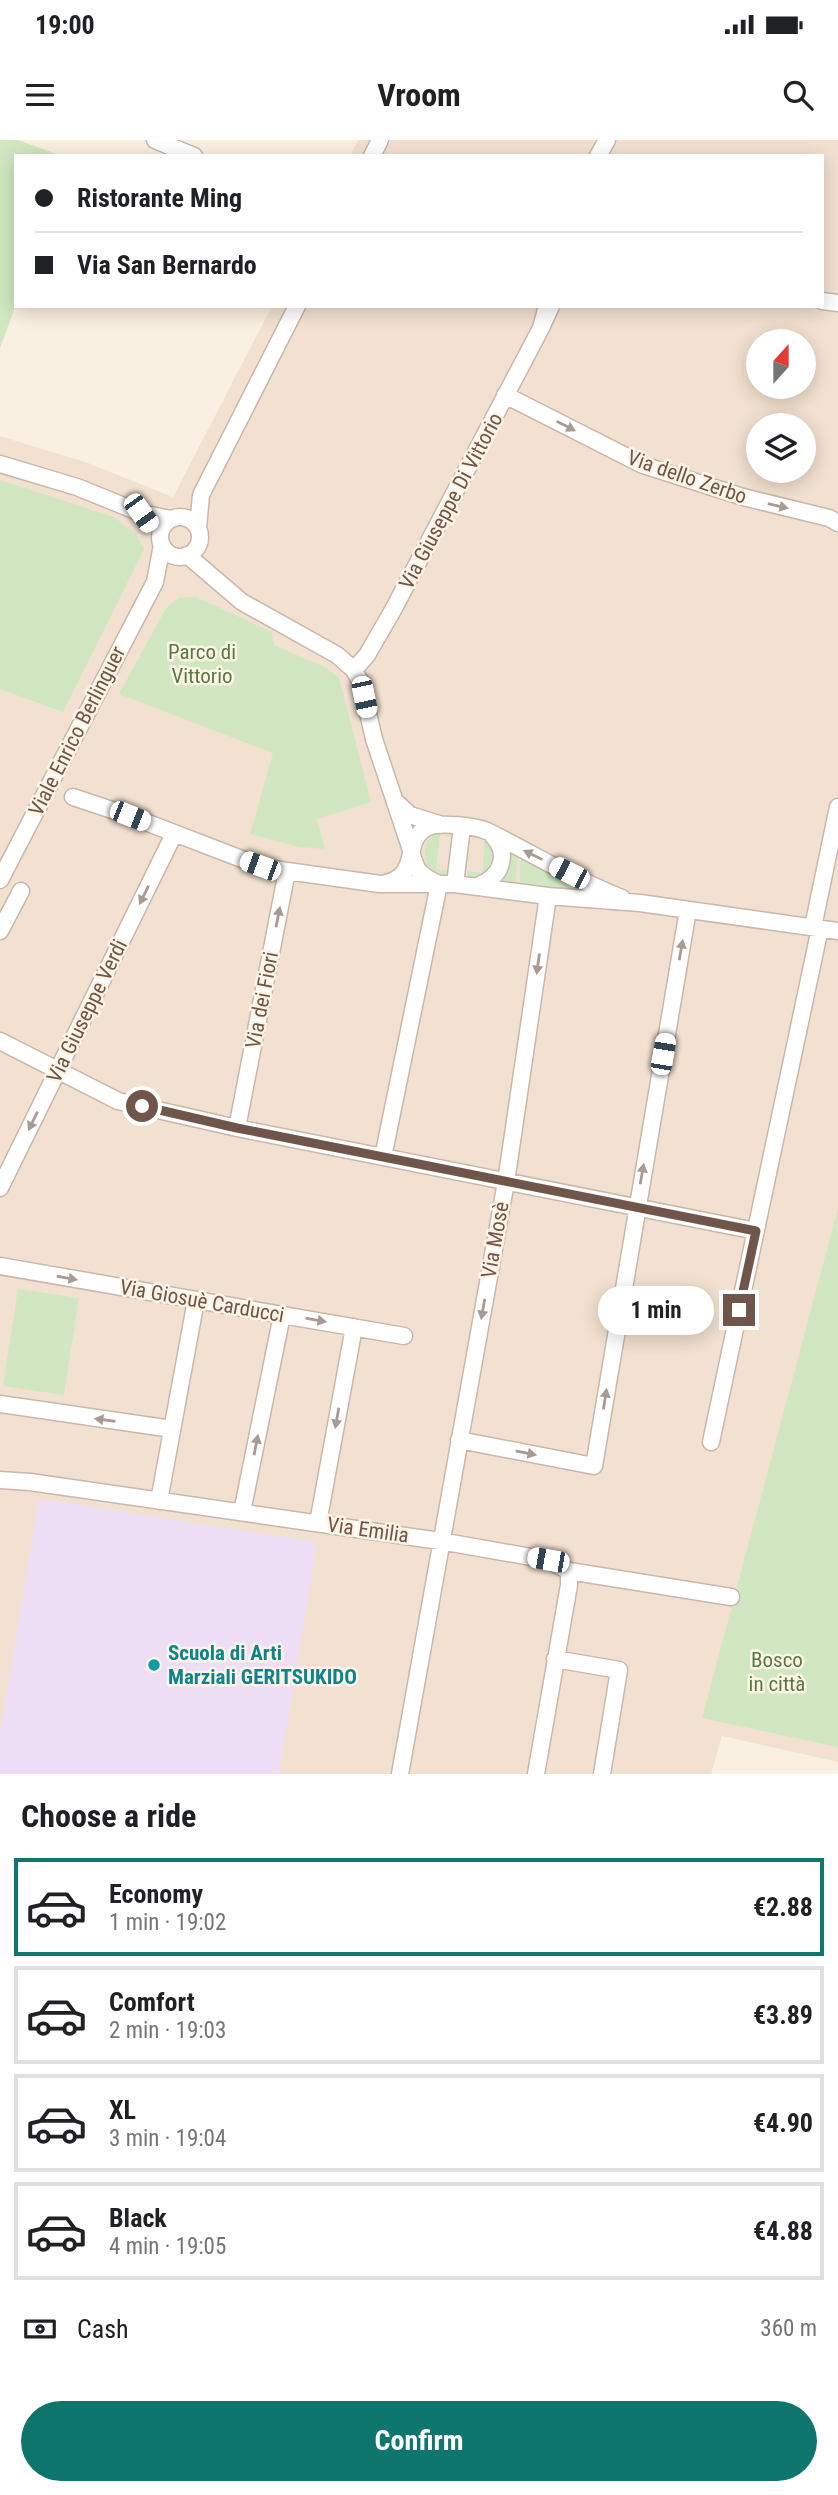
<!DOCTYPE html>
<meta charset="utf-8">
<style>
:root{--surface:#fff;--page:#f2f2f2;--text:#202124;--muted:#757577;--line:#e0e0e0;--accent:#0f766e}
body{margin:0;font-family:"Roboto Condensed",sans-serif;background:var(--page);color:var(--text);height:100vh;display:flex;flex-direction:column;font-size:26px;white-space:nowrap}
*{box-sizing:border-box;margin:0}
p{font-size:23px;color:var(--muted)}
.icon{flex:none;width:38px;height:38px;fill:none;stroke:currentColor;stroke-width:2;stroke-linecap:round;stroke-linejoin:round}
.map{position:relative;height:1634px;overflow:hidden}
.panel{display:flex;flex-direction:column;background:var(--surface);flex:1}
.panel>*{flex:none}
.top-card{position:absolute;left:14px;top:14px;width:810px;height:154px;border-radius:0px;box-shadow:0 4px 18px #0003;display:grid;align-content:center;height:154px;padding:0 21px;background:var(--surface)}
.needle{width:46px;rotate:21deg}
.fabs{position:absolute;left:746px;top:189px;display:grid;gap:14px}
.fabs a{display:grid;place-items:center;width:70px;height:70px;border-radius:50%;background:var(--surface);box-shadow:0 4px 18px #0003;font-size:35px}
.end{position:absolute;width:32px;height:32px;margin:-16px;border:9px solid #70564a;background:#fff;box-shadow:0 0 0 4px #fff}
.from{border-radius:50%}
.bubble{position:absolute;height:49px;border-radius:24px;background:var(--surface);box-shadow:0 4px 18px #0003;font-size:23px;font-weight:700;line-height:49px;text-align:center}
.car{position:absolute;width:21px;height:42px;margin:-21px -10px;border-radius:9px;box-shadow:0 0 5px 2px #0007;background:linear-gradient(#fff 24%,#345 0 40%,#fff 0 76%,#345 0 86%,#fff 0)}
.top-card b{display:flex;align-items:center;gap:24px;height:66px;font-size:26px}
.top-card b+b{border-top:2px solid var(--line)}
.top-card i{width:18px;height:18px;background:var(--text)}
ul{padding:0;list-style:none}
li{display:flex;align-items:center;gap:21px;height:98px;margin:0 14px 10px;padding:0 7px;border:4px solid var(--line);border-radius:0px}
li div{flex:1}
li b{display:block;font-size:26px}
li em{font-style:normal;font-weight:700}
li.current{border-color:var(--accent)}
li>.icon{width:63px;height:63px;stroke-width:1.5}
h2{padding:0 21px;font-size:32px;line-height:84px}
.pay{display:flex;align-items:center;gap:18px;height:77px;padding:0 21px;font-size:26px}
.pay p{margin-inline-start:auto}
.action{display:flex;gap:14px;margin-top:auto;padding:14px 21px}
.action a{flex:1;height:80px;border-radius:42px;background:var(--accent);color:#fff;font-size:28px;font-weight:700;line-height:80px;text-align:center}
.status{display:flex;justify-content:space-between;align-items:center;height:49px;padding:0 35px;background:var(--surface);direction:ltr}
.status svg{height:19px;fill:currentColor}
header{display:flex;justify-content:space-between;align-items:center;height:91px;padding:0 21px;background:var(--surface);font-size:32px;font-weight:700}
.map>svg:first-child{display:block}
.residential{fill:#f2e1d0;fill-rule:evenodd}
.education{fill:#eddef6}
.green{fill:#d1e7c1}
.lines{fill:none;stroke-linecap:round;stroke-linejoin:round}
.minor-casing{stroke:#cab7a9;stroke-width:19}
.minor{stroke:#fff;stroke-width:16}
.oneway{fill:#a99a92}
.route{stroke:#70564a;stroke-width:9}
.culture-dot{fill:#0f9aa8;stroke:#fef4e6;stroke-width:2.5}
.labels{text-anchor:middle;stroke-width:5;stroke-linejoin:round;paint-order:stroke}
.street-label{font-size:21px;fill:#70564a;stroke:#fef4e6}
.park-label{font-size:21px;fill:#577a45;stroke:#fef4e6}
.culture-label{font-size:21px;font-weight:bold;fill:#0d838f;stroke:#fef4e6;text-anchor:start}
</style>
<div class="status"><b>19:00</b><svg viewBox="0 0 49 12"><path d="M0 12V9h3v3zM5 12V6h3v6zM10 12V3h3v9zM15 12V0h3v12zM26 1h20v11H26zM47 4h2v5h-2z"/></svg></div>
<header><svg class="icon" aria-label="menu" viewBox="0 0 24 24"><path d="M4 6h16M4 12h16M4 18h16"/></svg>Vroom<svg class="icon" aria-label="search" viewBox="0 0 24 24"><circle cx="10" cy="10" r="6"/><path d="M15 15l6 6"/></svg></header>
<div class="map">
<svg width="838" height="1634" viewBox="0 0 838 1634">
<rect width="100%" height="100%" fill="#faf0e1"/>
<path class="residential" d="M358,0h480v1622l-116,-26 -11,38h-711v-1338l88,27 85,34 99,-191h550v-150h-472zM758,201h45v46h-45zM758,285h45v46h-45z"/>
<path class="education" d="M39,1359l278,43 -38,232h-279v-39z"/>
<path class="green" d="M0,0h18l44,16h-46v149l-16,43z
M0,340l114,37 22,17 8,15 -81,163 -63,-23z
M196,457l76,35 2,13 48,21 17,11 32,125 -54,17 8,30 -26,-2 -49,-13 23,-81 -154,-59 47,-86 13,-10z
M454,690v6l-14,-1 -4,34 13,2 -1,5 -11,-1 -10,-7c-6,-28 1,-35 27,-38z
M470,691l21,9 5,23 -17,17 -12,-1v-8l15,2 3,-34 -15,-2z
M507,707l11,6 -3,33 -18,-4z
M523,716l70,36 -73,-6v-25z
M838,1068v539l-136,-29z
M18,1149l61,9 -15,97 -61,-9z"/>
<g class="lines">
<g class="minor-casing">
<path id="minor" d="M155,0l39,16
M372,16l8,-16
M598,16l9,-16
M822,161l16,2
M547,166l-6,22 10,-22
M505,255l138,70 100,32 86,21 9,5
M0,324l77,23 64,26 30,6
M160 397a20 20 0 1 1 40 0a20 20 0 1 1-40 0Z
M198,388l3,-33 96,-189
M187,415l55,47 95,53 17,15 7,13 13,56 36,108c6,22 6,27 29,37
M354,530l13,-15 26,-45 148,-282
M73,657l57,19 130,50 27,5 93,13h75l93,12 92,7 198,28
M395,661l15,14 29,9
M0,740l155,-298 7,-37
M386,743c36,-9 15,-43 42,-56 12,-5 47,-1 59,4 45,22 88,49 135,67
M455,744l7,-57
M477,746c24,-8 34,-32 15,-51
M813,787l25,-120
M0,791l21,-40
M0,901l118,60 119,27 519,103
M237,988l50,-257
M383,1017l56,-273
M0,1048l174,-354
M0,1126l404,70
M0,1264l172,25
M459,1300l135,26 94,-556
M711,1302l109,-514
M0,1340l30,2 410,59 108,19 21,11 162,26
M159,1361l37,-201
M242,1372l40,-197
M318,1383l36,-196
M555,1519l64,11 -17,104
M400,1634l106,-592 42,-286
M536,1634l33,-189v-14"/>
</g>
<use href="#minor" class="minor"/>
</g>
<defs><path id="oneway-solid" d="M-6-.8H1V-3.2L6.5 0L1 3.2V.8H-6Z" transform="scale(1.75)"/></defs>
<g class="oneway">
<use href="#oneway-solid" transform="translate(566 286) rotate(27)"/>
<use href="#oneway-solid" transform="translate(778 366) rotate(13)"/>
<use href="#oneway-solid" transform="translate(533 715) rotate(-154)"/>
<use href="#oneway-solid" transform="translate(144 755) rotate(116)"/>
<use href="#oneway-solid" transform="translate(278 777) rotate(-79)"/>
<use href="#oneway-solid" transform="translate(681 810) rotate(-80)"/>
<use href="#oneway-solid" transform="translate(538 824) rotate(98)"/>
<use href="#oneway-solid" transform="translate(33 981) rotate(116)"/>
<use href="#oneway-solid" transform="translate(642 1034) rotate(-80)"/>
<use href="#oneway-solid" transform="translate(67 1138) rotate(10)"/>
<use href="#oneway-solid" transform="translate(483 1169) rotate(100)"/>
<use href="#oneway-solid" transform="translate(316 1180) rotate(10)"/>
<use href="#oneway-solid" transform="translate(605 1259) rotate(-81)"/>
<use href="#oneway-solid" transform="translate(337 1278) rotate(100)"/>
<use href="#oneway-solid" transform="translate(105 1280) rotate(-172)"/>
<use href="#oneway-solid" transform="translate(256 1305) rotate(-79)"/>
<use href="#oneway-solid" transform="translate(526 1313) rotate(11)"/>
</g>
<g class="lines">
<path class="route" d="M142,966l95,22 519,103 -17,79"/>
</g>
<circle class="culture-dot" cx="154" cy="1525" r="7"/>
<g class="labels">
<g class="street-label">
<text transform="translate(687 337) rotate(19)" y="7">Via dello Zerbo</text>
<text transform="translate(451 361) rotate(-62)" y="7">Via Giuseppe Di Vittorio</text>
<text transform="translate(77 591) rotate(-63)" y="7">Viale Enrico Berlinguer</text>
<text transform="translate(262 860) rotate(-79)" y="7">Via dei Fiori</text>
<text transform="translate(87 871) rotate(-64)" y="7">Via Giuseppe Verdi</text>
<text transform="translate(495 1100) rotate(-80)" y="7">Via Mosè</text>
<text transform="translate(202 1161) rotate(10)" y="7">Via Giosuè Carducci</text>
<text transform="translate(368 1390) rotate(8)" y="7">Via Emilia</text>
</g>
<g class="park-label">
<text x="202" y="519">Parco di<tspan x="202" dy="24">Vittorio</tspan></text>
<text x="777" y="1527">Bosco<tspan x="777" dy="24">in città</tspan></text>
</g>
<g class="culture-label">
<text x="168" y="1520">Scuola di Arti<tspan x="168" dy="24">Marziali GERITSUKIDO</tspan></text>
</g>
</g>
</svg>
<div class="fabs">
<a><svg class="needle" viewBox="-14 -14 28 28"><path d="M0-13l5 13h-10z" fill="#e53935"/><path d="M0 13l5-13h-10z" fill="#757577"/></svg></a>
<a><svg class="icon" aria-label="layers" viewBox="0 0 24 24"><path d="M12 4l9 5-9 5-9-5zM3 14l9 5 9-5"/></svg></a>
</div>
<i class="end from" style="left:142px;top:966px"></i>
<i class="end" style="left:739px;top:1170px"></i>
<div class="bubble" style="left:598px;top:1146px;width:116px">1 min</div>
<i class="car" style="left:141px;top:373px;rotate:144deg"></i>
<i class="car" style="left:364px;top:557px;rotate:168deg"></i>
<i class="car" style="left:130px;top:676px;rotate:112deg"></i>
<i class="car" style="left:260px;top:726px;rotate:290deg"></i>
<i class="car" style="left:569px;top:733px;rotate:297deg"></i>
<i class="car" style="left:663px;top:914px;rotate:10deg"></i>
<i class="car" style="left:548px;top:1420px;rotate:280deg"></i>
<div class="top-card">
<b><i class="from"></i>Ristorante Ming</b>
<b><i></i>Via San Bernardo</b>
</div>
</div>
<section class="panel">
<h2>Choose a ride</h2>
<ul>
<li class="current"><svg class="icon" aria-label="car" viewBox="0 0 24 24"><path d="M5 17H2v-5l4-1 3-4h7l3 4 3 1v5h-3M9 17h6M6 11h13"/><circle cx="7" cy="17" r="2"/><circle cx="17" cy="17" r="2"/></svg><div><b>Economy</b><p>1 min · 19:02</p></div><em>€2.88</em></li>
<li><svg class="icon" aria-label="car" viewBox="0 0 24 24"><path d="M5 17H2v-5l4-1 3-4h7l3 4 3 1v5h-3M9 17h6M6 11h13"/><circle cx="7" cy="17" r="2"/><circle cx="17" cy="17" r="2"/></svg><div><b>Comfort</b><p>2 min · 19:03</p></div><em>€3.89</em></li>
<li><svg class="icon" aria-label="car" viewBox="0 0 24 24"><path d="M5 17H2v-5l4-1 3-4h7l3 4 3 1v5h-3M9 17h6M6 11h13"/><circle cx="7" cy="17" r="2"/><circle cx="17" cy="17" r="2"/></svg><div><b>XL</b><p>3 min · 19:04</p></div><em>€4.90</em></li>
<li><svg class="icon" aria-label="car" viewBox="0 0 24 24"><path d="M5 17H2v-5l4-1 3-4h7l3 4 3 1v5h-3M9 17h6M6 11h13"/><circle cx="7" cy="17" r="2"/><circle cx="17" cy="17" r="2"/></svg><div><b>Black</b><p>4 min · 19:05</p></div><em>€4.88</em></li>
</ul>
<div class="pay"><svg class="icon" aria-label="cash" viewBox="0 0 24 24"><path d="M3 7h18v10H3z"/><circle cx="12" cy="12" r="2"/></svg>Cash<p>360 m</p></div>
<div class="action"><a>Confirm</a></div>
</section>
